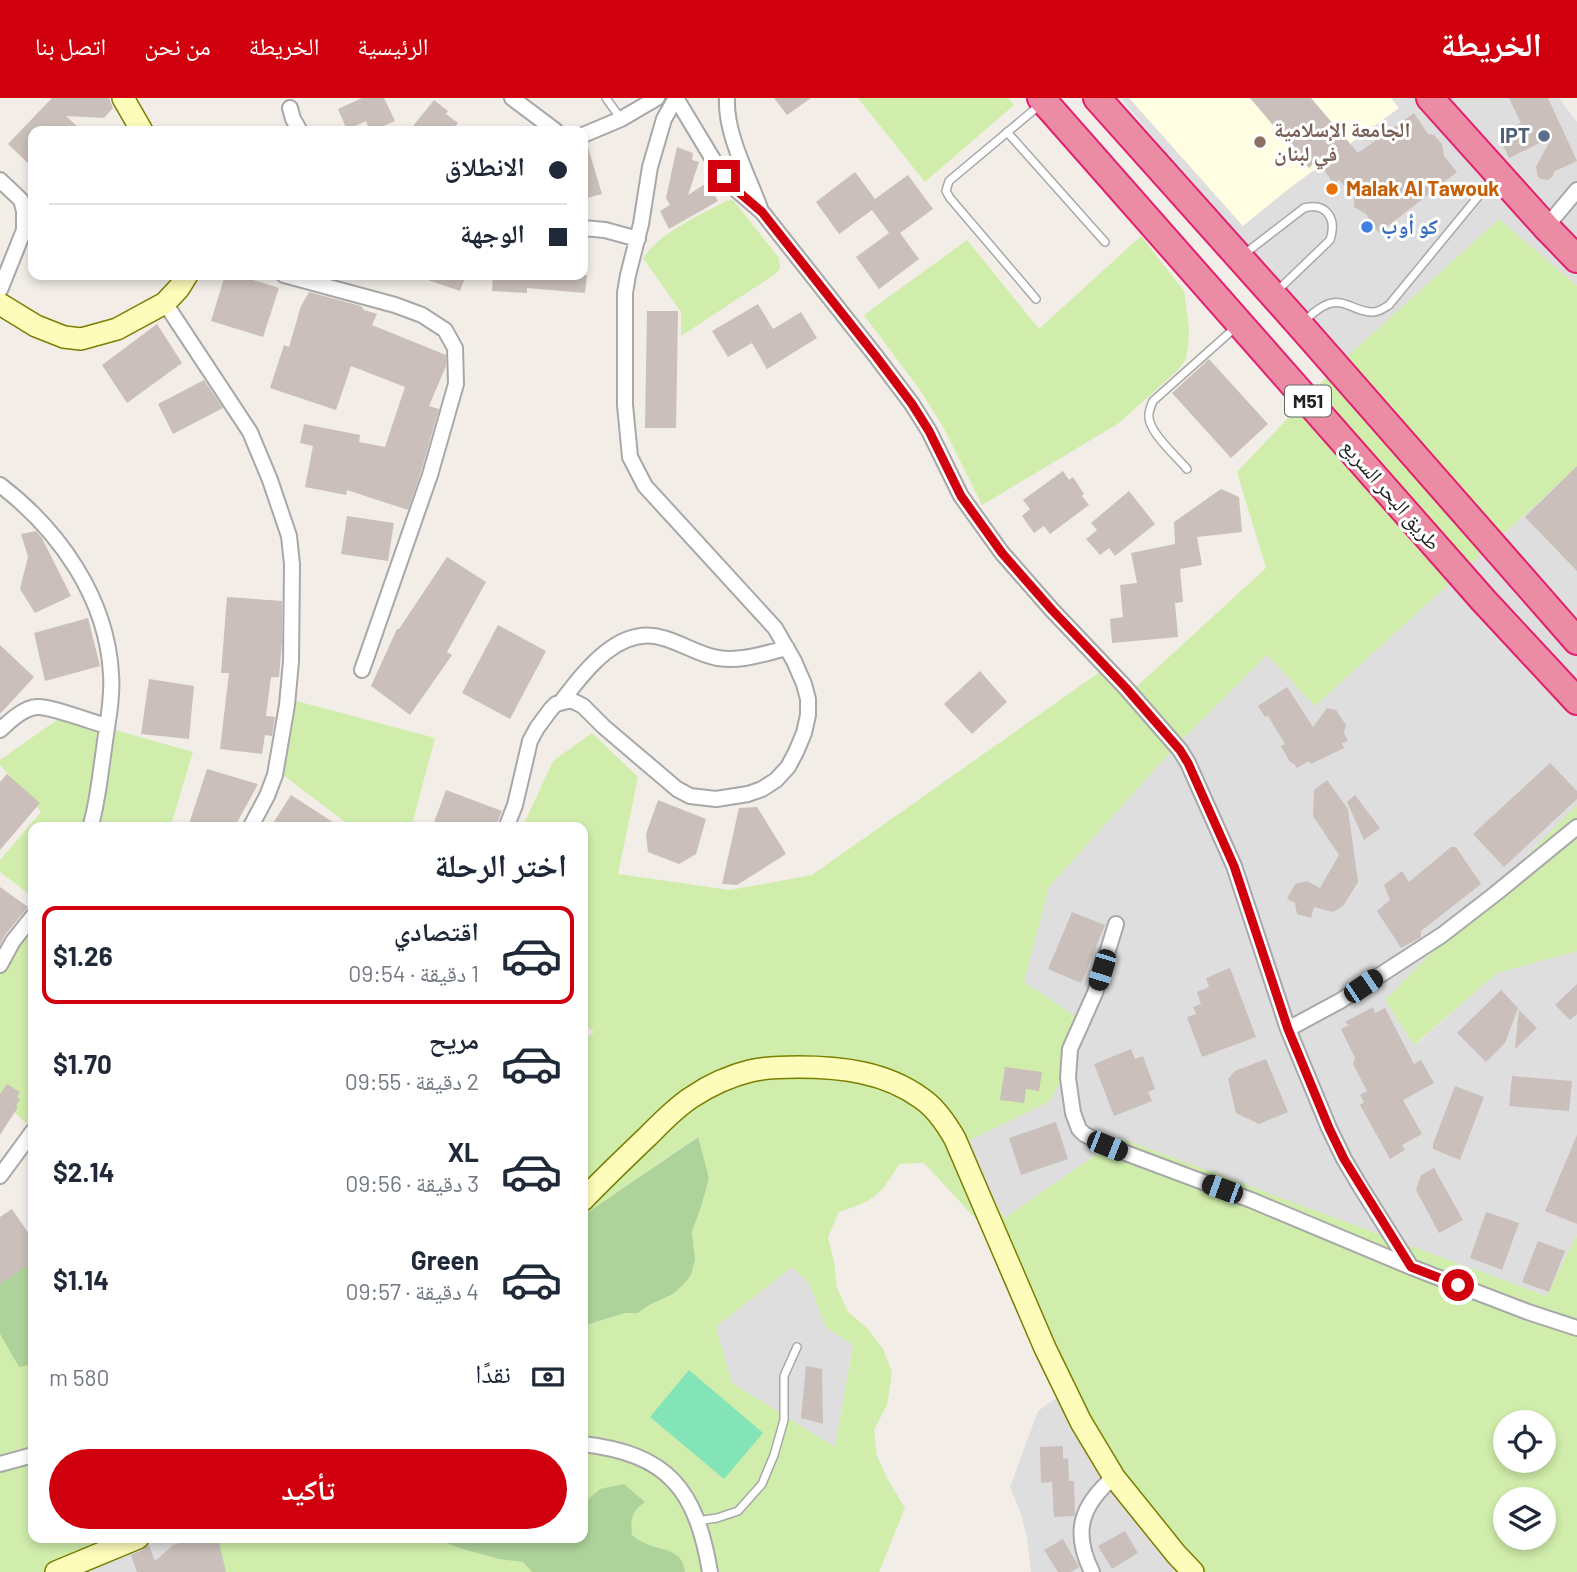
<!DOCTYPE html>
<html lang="ar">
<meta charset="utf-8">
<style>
:root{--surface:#fff;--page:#f2f2f3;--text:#1f2937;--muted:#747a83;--line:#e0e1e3;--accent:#d1000e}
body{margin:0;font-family:Barlow,"Noto Naskh Arabic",sans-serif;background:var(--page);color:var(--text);direction:rtl;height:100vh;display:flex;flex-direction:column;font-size:26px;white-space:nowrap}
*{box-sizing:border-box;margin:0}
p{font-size:23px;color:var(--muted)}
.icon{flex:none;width:38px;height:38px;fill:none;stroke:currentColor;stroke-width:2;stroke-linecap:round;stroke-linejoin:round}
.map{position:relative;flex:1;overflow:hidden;direction:ltr}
.panel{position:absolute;left:28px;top:724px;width:560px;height:721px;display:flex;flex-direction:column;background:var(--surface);border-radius:14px;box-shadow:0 4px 10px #0003;direction:rtl}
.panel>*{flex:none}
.banner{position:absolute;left:28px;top:28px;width:560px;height:154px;border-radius:14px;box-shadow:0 4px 10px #0003;direction:rtl;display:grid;align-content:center;height:154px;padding:0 21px;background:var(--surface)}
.tools{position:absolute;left:1493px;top:1312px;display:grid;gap:14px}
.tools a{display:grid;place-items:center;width:63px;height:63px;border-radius:50%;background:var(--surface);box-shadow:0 4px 10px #0003;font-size:35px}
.end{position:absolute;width:32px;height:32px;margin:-16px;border:9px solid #d1000e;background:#fff;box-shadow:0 0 0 4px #fff}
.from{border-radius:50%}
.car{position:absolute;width:21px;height:42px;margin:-21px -10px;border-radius:9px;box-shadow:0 0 5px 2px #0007;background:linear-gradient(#222 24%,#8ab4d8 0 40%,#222 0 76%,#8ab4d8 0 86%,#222 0)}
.banner b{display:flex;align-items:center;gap:24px;height:66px;font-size:26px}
.banner b+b{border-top:2px solid var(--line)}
.banner i{width:18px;height:18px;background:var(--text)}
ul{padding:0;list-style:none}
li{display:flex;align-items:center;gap:21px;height:98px;margin:0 14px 10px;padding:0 7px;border:4px solid transparent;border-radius:14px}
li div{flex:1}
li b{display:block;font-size:26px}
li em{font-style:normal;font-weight:700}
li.active{border-color:var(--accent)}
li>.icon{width:63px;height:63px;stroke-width:1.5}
h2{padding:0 21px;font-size:32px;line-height:84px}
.pay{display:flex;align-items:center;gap:18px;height:77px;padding:0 21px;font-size:26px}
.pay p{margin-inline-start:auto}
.primary-button{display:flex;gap:14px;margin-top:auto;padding:14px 21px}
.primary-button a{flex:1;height:80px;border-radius:42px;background:var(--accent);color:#fff;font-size:28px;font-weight:700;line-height:80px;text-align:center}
header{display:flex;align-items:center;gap:42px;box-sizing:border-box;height:98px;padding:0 35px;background:var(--accent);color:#fff}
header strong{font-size:33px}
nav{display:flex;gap:38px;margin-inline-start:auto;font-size:24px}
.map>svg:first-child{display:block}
.residential{fill:#dfdede}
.education{fill:#fffde2}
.grass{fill:#d0edab;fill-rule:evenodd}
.forest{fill:#aed39a}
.pitch{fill:#82e4b7}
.building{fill:#cabfba}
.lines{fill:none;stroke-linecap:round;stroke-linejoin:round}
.lane-casing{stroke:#a8a8a8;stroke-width:10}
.street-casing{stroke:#a8a8a8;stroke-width:18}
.secondary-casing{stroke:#7a7f00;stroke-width:24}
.highway-casing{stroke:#e41f70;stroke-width:30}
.lane{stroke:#fff;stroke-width:7}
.street{stroke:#fff;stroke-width:14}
.secondary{stroke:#fdfcba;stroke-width:21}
.highway{stroke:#ec8ca4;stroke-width:26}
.route{stroke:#d1000e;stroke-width:9}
.service-dot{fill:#5c6f8a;stroke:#fff;stroke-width:2.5}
.education-dot{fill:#8d6e63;stroke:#fff;stroke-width:2.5}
.food-dot{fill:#e8710a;stroke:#fff;stroke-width:2.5}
.shop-dot{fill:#3f7fe0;stroke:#fff;stroke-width:2.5}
.labels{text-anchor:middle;stroke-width:6;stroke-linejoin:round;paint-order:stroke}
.shield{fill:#fff;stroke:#646464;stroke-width:2}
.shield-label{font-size:19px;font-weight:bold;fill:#212121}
.education-label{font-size:21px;font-weight:bold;fill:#785e54;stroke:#fff;text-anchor:start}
.service-label{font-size:21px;font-weight:bold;fill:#4e5e75;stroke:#fff;text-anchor:end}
.food-label{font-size:21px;font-weight:bold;fill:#c56008;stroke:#fff;text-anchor:start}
.shop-label{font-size:21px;font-weight:bold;fill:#366cbe;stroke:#fff;text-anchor:start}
.street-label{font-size:21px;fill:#212121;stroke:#fff}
</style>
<header>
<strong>الخريطة</strong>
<nav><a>الرئيسية</a><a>الخريطة</a><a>من نحن</a><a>اتصل بنا</a></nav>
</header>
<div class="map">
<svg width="1577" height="1474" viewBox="0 0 1577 1474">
<rect width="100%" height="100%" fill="#f2ede7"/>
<path class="residential" d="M1121,0h438l18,24v164l-78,-67 -161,146z
M1577,369v338l-192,195 30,45 82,-72 80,-22v284l-31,61 -426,-157 -115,79 -45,-74 90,-44 40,-74 -66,-44 25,-95 124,-138 94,-95 48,52z
M792,1169l17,16 17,44 27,17 -18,103 -103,-64 -17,-56z
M1059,1298l95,135 21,41h-144l-4,-34 -6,-25 -11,-26 28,-76z
M157,1440h59l9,34h-159l81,-32z"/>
<path class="education" d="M1129,0h262l8,10 -108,79 -48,39z"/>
<path class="grass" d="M858,0h150l6,7 -89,77z
M733,102l46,58 1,11 -6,6 -93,61v-24l-38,-54c19,-27 54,-41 83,-57z
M1499,121l78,67v181l-262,239 -48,-51 -94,94 -124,138 -25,95 66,44 -40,75 -90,44 45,73 115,-80 426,158 31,-61v337h-402l-21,-41 -95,-135 -82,-176 -53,-57 -25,1c-18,31 -25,37 -60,48l-11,25 6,25 3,26 11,24 20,17 15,20 9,23 -5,33 -13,25 3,26 11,24 17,28 -26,64h-194c-2,-23 -22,-21 -38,-28 -6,-2 -10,-5 -15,-9 -1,-17 -1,-23 13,-34h-60l-2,3v-178l42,-13h13l11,-8 24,-11 18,-19 4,-15 -3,-28 10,-28 7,-26 -12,-41 -109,75 -5,6v-177l11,-9 -11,-10v-194h-61l31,-67 39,-28 46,44 -20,97 112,16 82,-15 292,-206 29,21 133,-122 -29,-96 101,-107zM792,1169l17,16 17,44 27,18 -18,102 -103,-64 -16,-56zM1505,1325h39v38h-39zM1505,1402h39v38h-39z
M1141,138l43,55 5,37 -1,18 -2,13 -7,10 -60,54 -137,82 -39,-78 -23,-37 -56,-75 103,-75 72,89z
M285,600l150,40 -24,90h-58l-79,-60z
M67,615l48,17 78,22 -23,76h-137v69l-33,-25v-12l41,-48 -41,-47v-5z
M1577,707v146l-80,22 -83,72 -29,-45z
M33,830v193l-5,4 -28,-26v-141z
M0,1236l19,32 14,-2v174h124l-10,2 -81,32h-66z
M216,1440h217l26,10 40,11 24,3 9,10h-307z"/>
<path class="forest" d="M698,1039l11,41 -7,26 -10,28 3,28 -4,15 -8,10 -10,9 -24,11 -11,8h-13l-42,13v-108l5,-6z
M33,1165v101l-14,3 -19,-33v-57z
M624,1386l21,18c-14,10 -14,16 -13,33 5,4 9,7 15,9 16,7 36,5 38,28h-153l-9,-10 -24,-3 -40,-11 -26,-10h150v-34l17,-15z"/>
<path class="pitch" d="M689,1272l74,63 -39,46 -74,-62z"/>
<path class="building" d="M52,0h57l4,10 -9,10 -38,-2 16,15h-49v37l-25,-24z
M362,0h22l11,23 -23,10h-2l-4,-10 -19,9 -9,-21z
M774,0h37l-24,17z
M1250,0h61l47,55 56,-40 14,21 6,1 8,9 2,12 13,16 -78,61 -13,-19 -12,-7v-10l-15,-17 -5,4 -17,-24 -8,8z
M1509,0h39l29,63 -22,10 -3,6 -4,3 -7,-1 -3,-2 -2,-10 16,-30 -43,21 -11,-24 23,-11z
M434,2l14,11 -2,3 12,9 -6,8h-43z
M587,46l15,50 -19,5v-54z
M677,49l16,6 -1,7 7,2 -11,33 20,-13 10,19 -49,28 -9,-18 10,-6 -4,-7z
M855,74l20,27 33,-24 25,34 -33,24 19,26 -40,30 -23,-32 33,-24 -17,-23 -33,24 -23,-32z
M225,177h12l42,13 -16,49 -52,-16z
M420,177h46l-6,16 -41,-14z
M493,177h94l-2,18 -58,-5v5l-35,-2z
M309,194l52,14 3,4 13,4 -5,11 74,30v11l-17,40 10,3 -18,63 -13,38 -61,-20 -1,5 -41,-8 8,-41 -13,-3 4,-19 56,11 -1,7 26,5 20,-60 -54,-21 -15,44 -66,-22 14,-43 5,2 12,-41z
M758,206l15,25 28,-17 16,26 -50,31 -15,-26 -24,14 -16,-26z
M647,213h31l-2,117h-31z
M157,226l25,39 -55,40 -25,-38z
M1209,261l59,65 -37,34 -59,-65z
M204,282l19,28 -50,26 -15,-30z
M1577,368v105l-52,-54z
M1063,373l6,9 4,-3 11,17 -2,2 7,9 -39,29 -6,-8 -10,7 -12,-17 8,-7 -7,-9z
M1221,391l18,8 3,35 -45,5 5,28 -22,4 3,33 -8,1 3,34 -66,6 -2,-24 13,-2 -3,-32 17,-2 -6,-30 44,-9 -1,-22z
M1129,393l26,33 -40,32 -6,-8 -9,7 -14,-16 11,-9 -6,-7z
M347,418l47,7 -6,38 -47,-7z
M36,433l6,7 29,58 -36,17 -15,-24 8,-32 -7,-23z
M447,459l39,25 -39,70 5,3 -42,60 -39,-29 26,-57h2z
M227,499l55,4v41l-3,35h-8l-5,39 9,1 -3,19 -7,-1 -3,19 -42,-5 9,-76h-8z
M88,520l12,48 -55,15 -11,-48z
M498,527l48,26 -36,68 -48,-26z
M0,547l34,32 -34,37z
M980,573l27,31 -35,32 -28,-30z
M149,581l45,7 -5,53 -48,-5z
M1287,589l26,40 14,-19 9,2 10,15 -2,8 4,8 -6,2 2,5 -33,16 -2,-3 -12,7 -3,-4 -4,-2 -9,-16 4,-2 -17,-28 -3,1 -7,-11z
M1550,665l27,28v8l-73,68 -31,-33z
M207,671l51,15 -24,44h-35l-10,-4z
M7,676l33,29 -40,47v-68z
M1327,682l21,29 10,73 -15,24 -10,6 -19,-5 -3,11 -14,-4 -2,-11 -8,-4 8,-15 12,-3 13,7 19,-33 -26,-39 1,-26z
M446,692l56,21 -7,17h-63z
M291,697l51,33h-72z
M1355,697l25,33 -16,12 -17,-38z
M658,702l48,19 -10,35 -17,10 -31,-12 -2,-18z
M757,709l29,47 -49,31 -15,-1 17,-76z
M1451,749h5l25,37 -60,47v6l-20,11 -24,-37 13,-11 -6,-15 18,-14 7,11z
M0,789l28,20 -23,28 -5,10z
M1072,814l33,13 -24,58 -33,-14z
M1230,870l26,69 -54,20 -15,-40 9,-3 -3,-7 8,-3 -4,-12 12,-5 -3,-9z
M1577,886v30l-7,6 -15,-15z
M1501,892l17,18 -13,35 -19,19 -29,-29z
M1373,909l2,6 10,-5 29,56 7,-4 13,23 -31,17 19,34 -20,11 3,5 -15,9 -30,-54 4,-3 -4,-7 7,-4 -14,-27 2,-6 -14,-29 8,-4 -4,-3z
M1519,912l18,18 -22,21z
M1131,951l4,10 8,-3 12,33 -7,3 4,9 -38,15 -20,-52z
M1266,961l22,53 -29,12 -23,-11 -8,-34 7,-8z
M1005,969l37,5 -3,19 -13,-2 -2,14 -24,-3z
M1512,978l60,5 -3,30 -60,-5z
M7,986l13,8 -3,5 3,2 -4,7 2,1 -18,28v-41z
M1455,988l29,11 -24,63 -27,-11v-5z
M1056,1024l12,37 -47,16 -12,-37z
M1577,1037v89l-32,-13z
M1434,1070l29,52 -24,13 -23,-43 5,-15z
M12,1111l21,31v22l-33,22v-67z
M1486,1114l33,11 -17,47 -32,-12z
M1538,1143l27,10 -16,41 -27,-10z
M806,1268l16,3 1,55 -22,-6z
M1063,1348v13l5,-1 1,23h5l1,34 -1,1 -20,1 -2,-35 -11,1 -1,-36z
M1125,1433l13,22 -26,16 -14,-23z
M194,1440h24l8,34h-89l-6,-17 12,-5 6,-5 6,16 18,-16z
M1063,1441l16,28 -8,5h-13l-14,-22z"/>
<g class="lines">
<g class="lane-casing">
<path id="lane" d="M606,0l15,21
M1007,34l98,110
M1243,157l61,-47c23,-6 33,11 26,32l-53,51
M1036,201l-86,-101 -4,-7 3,-10 92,-77
M1304,223c7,-6 15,-14 24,-17 17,-6 29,9 45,8 6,0 11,-4 16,-7l106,-129
M1187,371c-10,-12 -37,-36 -38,-51 -1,-6 2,-12 4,-17l84,-75
M697,1423l20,-3 21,-7 24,-27 12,-29 10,-35v-44l13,-29"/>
</g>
<g class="street-casing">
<path id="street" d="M512,0l44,33
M676,0l38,63 20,27 28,24 113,143 37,49 17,27 32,65 41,57 50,57 74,78 54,62 8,13 46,103 54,163 41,99 15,31 16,27 51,81 117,45 49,16
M727,0c-2,36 22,79 34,113
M290,10l3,11 7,12
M583,37l38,-16 36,-21
M0,82l21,20 3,11v19l-24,60
M1546,129l31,-37
M583,130l22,2 33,9
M284,177l111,30 27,10 23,15 10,18 1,36 -26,91 -68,195
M165,205l85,129 20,48 19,56 3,28 -1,97 -4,44 -12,70 -8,21 -17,32
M0,387c59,45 107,113 111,189 2,25 -4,50 -7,75 -4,26 -6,53 -14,79
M561,604c23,-30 58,-78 102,-64 19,5 36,17 55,20 24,4 47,-5 69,-10
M0,632c10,-9 23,-22 37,-23 14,-1 54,15 70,19
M506,730l9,-23 15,-64 7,-13 14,-19 5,-5 11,-3h6l10,5 21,21 73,62 13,7 26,3 32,-5 14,-5 14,-9 12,-13 8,-15 8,-19 4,-18v-16l-4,-15 -10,-23 -19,-33 -130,-142 -15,-29 -5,-52v-112l3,-18 13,-51 9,-57 14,-48 12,-21
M1116,826l-21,69 -25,56 -2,29 5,35 6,16 5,5 23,12 144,54 160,67
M0,867l13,-24 20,-25
M1288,931l52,-28 102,-66 53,-41 82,-67
M0,1078l33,-45
M583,1346c85,10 113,45 127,128
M0,1366l33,-9
M1092,1474c-20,-40 -11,-67 22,-95"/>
</g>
<g class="secondary-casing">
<path id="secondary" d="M123,0l19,33
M0,206l36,22 28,11 17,2 36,-10 48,-26 14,-15 8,-13
M583,1102c21,-22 43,-43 65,-64 14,-14 27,-28 44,-39 18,-12 38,-21 58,-26 16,-4 33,-4 48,-4 43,0 87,5 123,31 15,10 25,25 34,41l90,209 36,74 33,55 62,77 17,18
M56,1474l82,-34"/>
</g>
<g class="highway-casing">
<path id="highway" d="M1041,0l443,503 93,100
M1097,0l202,226 278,317
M1430,0l116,129 31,32"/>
</g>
<use href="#lane" class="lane"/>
<use href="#street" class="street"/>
<use href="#secondary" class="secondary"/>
<use href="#highway" class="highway"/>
</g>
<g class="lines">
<path class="route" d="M724,78l10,12 28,24 113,143 37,49 17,27 32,65 41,57 50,57 74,78 54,62 8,13 46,103 54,163 41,99 15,31 67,108 47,18"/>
</g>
<circle class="service-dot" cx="1544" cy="38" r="7"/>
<circle class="education-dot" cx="1260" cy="44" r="7"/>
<circle class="food-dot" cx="1332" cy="91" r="7"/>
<circle class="shop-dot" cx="1367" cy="129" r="7"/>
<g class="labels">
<rect class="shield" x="1285" y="287.5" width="46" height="31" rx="5"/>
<g class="shield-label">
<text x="1308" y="310">M51</text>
</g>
<g class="education-label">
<text x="1274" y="39">الجامعة الإسلامية<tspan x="1274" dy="24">في لبنان</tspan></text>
</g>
<g class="service-label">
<text x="1530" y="45">IPT</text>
</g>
<g class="food-label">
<text x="1346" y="98">Malak Al Tawouk</text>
</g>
<g class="shop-label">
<text x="1381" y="136">كو أوب</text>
</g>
<g class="street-label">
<text transform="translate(1391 397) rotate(49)" y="7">طريق البحر السريع</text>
</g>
</g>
</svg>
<div class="tools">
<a><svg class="icon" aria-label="locate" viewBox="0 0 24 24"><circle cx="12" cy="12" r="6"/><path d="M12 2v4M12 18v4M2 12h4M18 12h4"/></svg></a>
<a><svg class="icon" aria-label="layers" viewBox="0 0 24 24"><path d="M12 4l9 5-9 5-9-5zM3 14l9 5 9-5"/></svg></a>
</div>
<i class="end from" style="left:1458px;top:1187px"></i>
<i class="end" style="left:724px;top:78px"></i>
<i class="car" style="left:1102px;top:872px;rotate:197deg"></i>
<i class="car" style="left:1363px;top:888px;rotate:56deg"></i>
<i class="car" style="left:1107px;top:1048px;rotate:112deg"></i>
<i class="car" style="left:1222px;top:1091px;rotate:290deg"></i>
<div class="banner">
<b><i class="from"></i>الانطلاق</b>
<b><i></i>الوجهة</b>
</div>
<section class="panel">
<h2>اختر الرحلة</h2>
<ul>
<li class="active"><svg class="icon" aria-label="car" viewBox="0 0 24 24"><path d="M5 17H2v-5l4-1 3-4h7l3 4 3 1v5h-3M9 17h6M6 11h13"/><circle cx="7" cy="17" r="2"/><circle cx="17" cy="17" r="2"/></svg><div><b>اقتصادي</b><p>1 دقيقة · 09:54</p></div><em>$1.26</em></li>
<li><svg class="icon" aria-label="car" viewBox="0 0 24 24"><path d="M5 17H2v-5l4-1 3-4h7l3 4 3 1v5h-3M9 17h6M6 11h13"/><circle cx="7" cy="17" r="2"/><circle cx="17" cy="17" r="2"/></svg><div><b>مريح</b><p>2 دقيقة · 09:55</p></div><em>$1.70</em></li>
<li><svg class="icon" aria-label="car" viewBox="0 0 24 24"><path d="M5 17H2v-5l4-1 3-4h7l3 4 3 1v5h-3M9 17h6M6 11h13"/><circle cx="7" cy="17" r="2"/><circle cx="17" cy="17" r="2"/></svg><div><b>XL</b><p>3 دقيقة · 09:56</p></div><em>$2.14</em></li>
<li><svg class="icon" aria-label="car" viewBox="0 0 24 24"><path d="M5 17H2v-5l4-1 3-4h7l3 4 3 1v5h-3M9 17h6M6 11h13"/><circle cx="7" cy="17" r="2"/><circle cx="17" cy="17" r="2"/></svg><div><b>Green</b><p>4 دقيقة · 09:57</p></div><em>$1.14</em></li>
</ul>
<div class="pay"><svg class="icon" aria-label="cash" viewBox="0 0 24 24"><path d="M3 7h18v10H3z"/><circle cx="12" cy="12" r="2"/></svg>نقدًا<p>580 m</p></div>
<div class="primary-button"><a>تأكيد</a></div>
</section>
</div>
